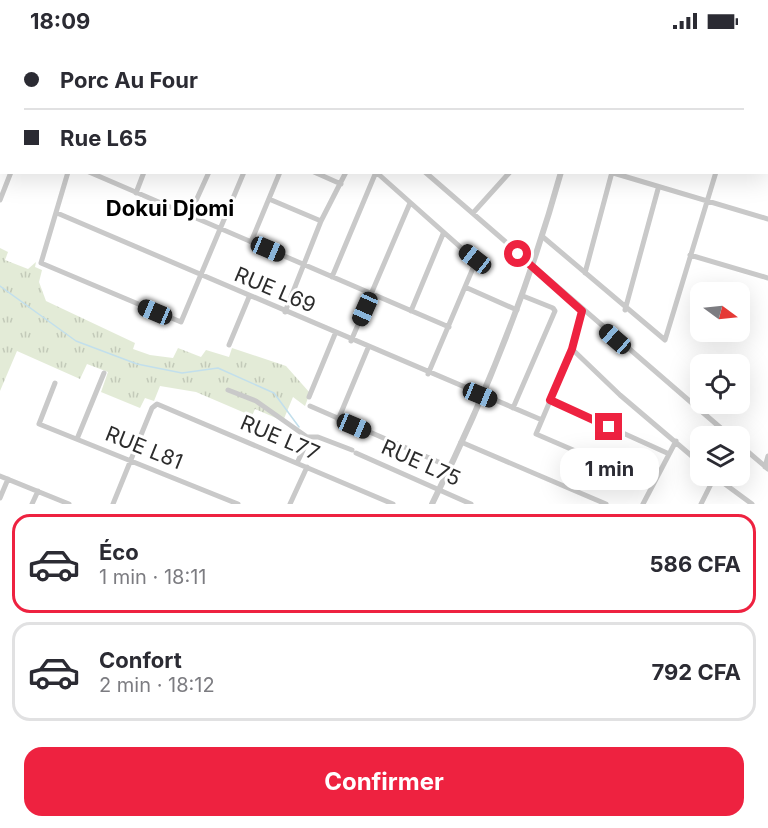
<!DOCTYPE html>
<html lang="fr">
<meta charset="utf-8">
<style>
:root{--surface:#fff;--page:#f7f7f7;--text:#2b2b33;--muted:#7c7c81;--line:#e1e1e2;--accent:#ee2240}
body{margin:0;font-family:Inter,sans-serif;background:var(--page);color:var(--text);height:100vh;display:flex;flex-direction:column;font-size:22px;white-space:nowrap}
*{box-sizing:border-box;margin:0}
p{font-size:20px;color:var(--muted)}
.icon{flex:none;width:33px;height:33px;fill:none;stroke:currentColor;stroke-width:2;stroke-linecap:round;stroke-linejoin:round}
.map{position:relative;height:462px;overflow:hidden}
.drawer{display:flex;flex-direction:column;background:var(--surface);flex:1}
.drawer>*{flex:none}
.top-card{position:absolute;left:0px;top:0px;width:768px;height:132px;box-shadow:0 6px 24px #0002;display:grid;align-content:center;height:132px;padding:0 24px;background:var(--surface)}
.needle{width:39px;rotate:105deg}
.tools{position:absolute;left:690px;top:240px;display:grid;gap:12px}
.tools a{display:grid;place-items:center;width:60px;height:60px;border-radius:12px;background:var(--surface);box-shadow:0 6px 24px #0002;font-size:30px}
.end{position:absolute;width:27px;height:27px;margin:-14px;border:8px solid #ee2240;background:#fff;box-shadow:0 0 0 3px #fff}
.from{border-radius:50%}
.bubble{position:absolute;height:42px;border-radius:18px;background:var(--surface);box-shadow:0 6px 24px #0002;font-size:20px;font-weight:700;line-height:42px;text-align:center}
.car{position:absolute;width:18px;height:36px;margin:-18px -9px;border-radius:8px;box-shadow:0 0 4px 2px #0007;background:linear-gradient(#222 24%,#8ab4d8 0 40%,#222 0 76%,#8ab4d8 0 86%,#222 0)}
.top-card b{display:flex;align-items:center;gap:21px;height:57px;font-size:22px}
.top-card b+b{border-top:2px solid var(--line)}
.top-card i{width:15px;height:15px;background:var(--text)}
ul{padding:10px 0 0;list-style:none}
li{display:flex;align-items:center;gap:18px;height:99px;margin:0 12px 9px;padding:0 12px;border:3px solid var(--line);border-radius:18px}
li div{flex:1}
li b{display:block;font-size:22px}
li em{font-style:normal;font-weight:700}
li.selected{border-color:var(--accent)}
li>.icon{width:54px;height:54px;stroke-width:1.5}
.primary-button{display:flex;gap:12px;margin-top:auto;padding:12px 24px}
.primary-button a{flex:1;height:69px;border-radius:18px;background:var(--accent);color:#fff;font-size:24px;font-weight:700;line-height:69px;text-align:center}
.status{display:flex;justify-content:space-between;align-items:center;height:42px;padding:0 30px;background:var(--surface);direction:ltr}
.status svg{height:16px;fill:currentColor}
.map>svg:first-child{display:block}
.grass{fill:url(#grass-tufts)}
.lines{fill:none;stroke-linecap:round;stroke-linejoin:round}
.stream{stroke:#c2dfec;stroke-width:1.5}
.minor{stroke:#c9c9c9;stroke-width:5}
.tertiary{stroke:#c9c9c9;stroke-width:6}
.route{stroke:#ee2240;stroke-width:8}
.labels{text-anchor:middle;stroke-width:6;stroke-linejoin:round;paint-order:stroke}
.street-label{font-size:21px;fill:#2c2c2c;stroke:#fff}
.neighbourhood-label{font-size:22px;font-weight:bold;fill:#000;stroke:#fff}
</style>
<div class="status"><b>18:09</b><svg viewBox="0 0 49 12"><path d="M0 12V9h3v3zM5 12V6h3v6zM10 12V3h3v9zM15 12V0h3v12zM26 1h20v11H26zM47 4h2v5h-2z"/></svg></div>
<div class="map">
<svg width="768" height="462" viewBox="0 0 768 462">
<defs>
<pattern id="grass-tufts" width="24" height="20" patternUnits="userSpaceOnUse" patternTransform="scale(1.5)"><rect width="24" height="20" fill="#e3ebd7"/><path d="M3 7l-1-3M5 7V3M7 7l1-3M15 17l-1-3M17 17v-4M19 17l1-3" fill="none" stroke="#c3cab9"/></pattern>
</defs>
<rect width="100%" height="100%" fill="#fff"/>
<path class="grass" d="M0,206l8,4 -3,8 23,9 8,-7 -1,5 7,3 -3,12 7,19 89,42 -2,6 17,6 23,3 5,-10 23,9 5,-7 23,7 3,-9 54,18 24,27 -5,13 -12,-9 -10,24 -28,-12 -3,7 -56,-24 -36,-6 -6,15 -9,-3 -5,10 -39,-16 7,-20 -21,-8 -7,15 -63,-28 -17,40z"/>
<g class="lines">
<path class="stream" d="M0,244l76,55 61,23 45,9 36,-5 56,25 25,34"/>
<path class="minor" d="M122,0l3,2
M225,0l4,2
M451,0l1,2
M18,2v-2
M63,2v-2
M115,2l1,-2
M147,2l1,-2
M199,2l1,-2
M295,2l1,-2
M356,2l1,-2
M421,2l1,-2
M464,2v-2
M510,2v-2
M554,2v-2
M700,2l1,-2
M749,2v-2
M0,44l2,-4
M766,72h2
M766,121h2
M68,130l-27,91 140,59 63,-150
M89,130l360,155
M314,130l27,12
M376,130l100,89 -48,113
M425,130l305,264
M610,130l158,47
M136,151l8,-21
M269,157l52,22
M0,158l11,-28
M57,171l485,207
M473,171l37,-41
M189,174l20,-44
M543,195l122,103 51,-168
M251,200l29,-70
M690,213l78,23
M585,231l27,-101
M332,235l44,-105
M465,245l52,23
M625,268l33,-121
M411,269l32,-77
M582,269l-10,38 -36,85 116,50
M285,270l36,-91 25,-49
M351,299l59,-138
M229,303l20,-48
M572,307l48,46 80,68
M55,341l-16,41 199,80
M228,348l28,11 51,36v5l-10,21
M309,355l26,-63
M550,358l117,53
M310,364l140,61
M513,366l42,-97 -2,-3 -30,-12
M338,378l30,-72
M307,395h11l34,13
M77,397l27,-66
M461,400l145,62
M740,403l28,24
M356,411l115,51
M765,425l3,-11
M0,434l69,28
M714,434l38,28
M0,456l8,-19
M32,462l6,-13
M113,462l39,-96 5,-4 236,100
M290,462l17,-37
M643,462l33,-63
M701,462l14,-28"/>
<path class="tertiary" d="M598,2l1,-2
M432,462c53,-106 97,-217 129,-332"/>
</g>
<g class="lines">
<path class="route" d="M518,212l64,57 -10,38 -22,51 59,27"/>
</g>
<g class="labels">
<g class="street-label">
<text transform="translate(275 248) rotate(23)" y="7">RUE L69</text>
<text transform="translate(280 396) rotate(23)" y="7">RUE L77</text>
<text transform="translate(144 406) rotate(22)" y="7">RUE L81</text>
<text transform="translate(421 421) rotate(24)" y="7">RUE L75</text>
</g>
<g class="neighbourhood-label">
<text x="170" y="174">Dokui Djomi</text>
</g>
</g>
</svg>
<div class="tools">
<a><svg class="needle" viewBox="-14 -14 28 28"><path d="M0-13l5 13h-10z" fill="#e53935"/><path d="M0 13l5-13h-10z" fill="#7c7c81"/></svg></a>
<a><svg class="icon" aria-label="locate" viewBox="0 0 24 24"><circle cx="12" cy="12" r="6"/><path d="M12 2v4M12 18v4M2 12h4M18 12h4"/></svg></a>
<a><svg class="icon" aria-label="layers" viewBox="0 0 24 24"><path d="M12 4l9 5-9 5-9-5zM3 14l9 5 9-5"/></svg></a>
</div>
<i class="end from" style="left:518px;top:212px"></i>
<i class="end" style="left:609px;top:385px"></i>
<div class="bubble" style="left:560px;top:406px;width:99px">1 min</div>
<i class="car" style="left:268px;top:207px;rotate:113deg"></i>
<i class="car" style="left:475px;top:217px;rotate:308deg"></i>
<i class="car" style="left:365px;top:267px;rotate:204deg"></i>
<i class="car" style="left:155px;top:270px;rotate:293deg"></i>
<i class="car" style="left:615px;top:297px;rotate:311deg"></i>
<i class="car" style="left:480px;top:353px;rotate:112deg"></i>
<i class="car" style="left:354px;top:384px;rotate:113deg"></i>
<div class="top-card">
<b><i class="from"></i>Porc Au Four</b>
<b><i></i>Rue L65</b>
</div>
</div>
<section class="drawer">
<ul>
<li class="selected"><svg class="icon" aria-label="car" viewBox="0 0 24 24"><path d="M5 17H2v-5l4-1 3-4h7l3 4 3 1v5h-3M9 17h6M6 11h13"/><circle cx="7" cy="17" r="2"/><circle cx="17" cy="17" r="2"/></svg><div><b>Éco</b><p>1 min · 18:11</p></div><em>586 CFA</em></li>
<li><svg class="icon" aria-label="car" viewBox="0 0 24 24"><path d="M5 17H2v-5l4-1 3-4h7l3 4 3 1v5h-3M9 17h6M6 11h13"/><circle cx="7" cy="17" r="2"/><circle cx="17" cy="17" r="2"/></svg><div><b>Confort</b><p>2 min · 18:12</p></div><em>792 CFA</em></li>
</ul>
<div class="primary-button"><a>Confirmer</a></div>
</section>
